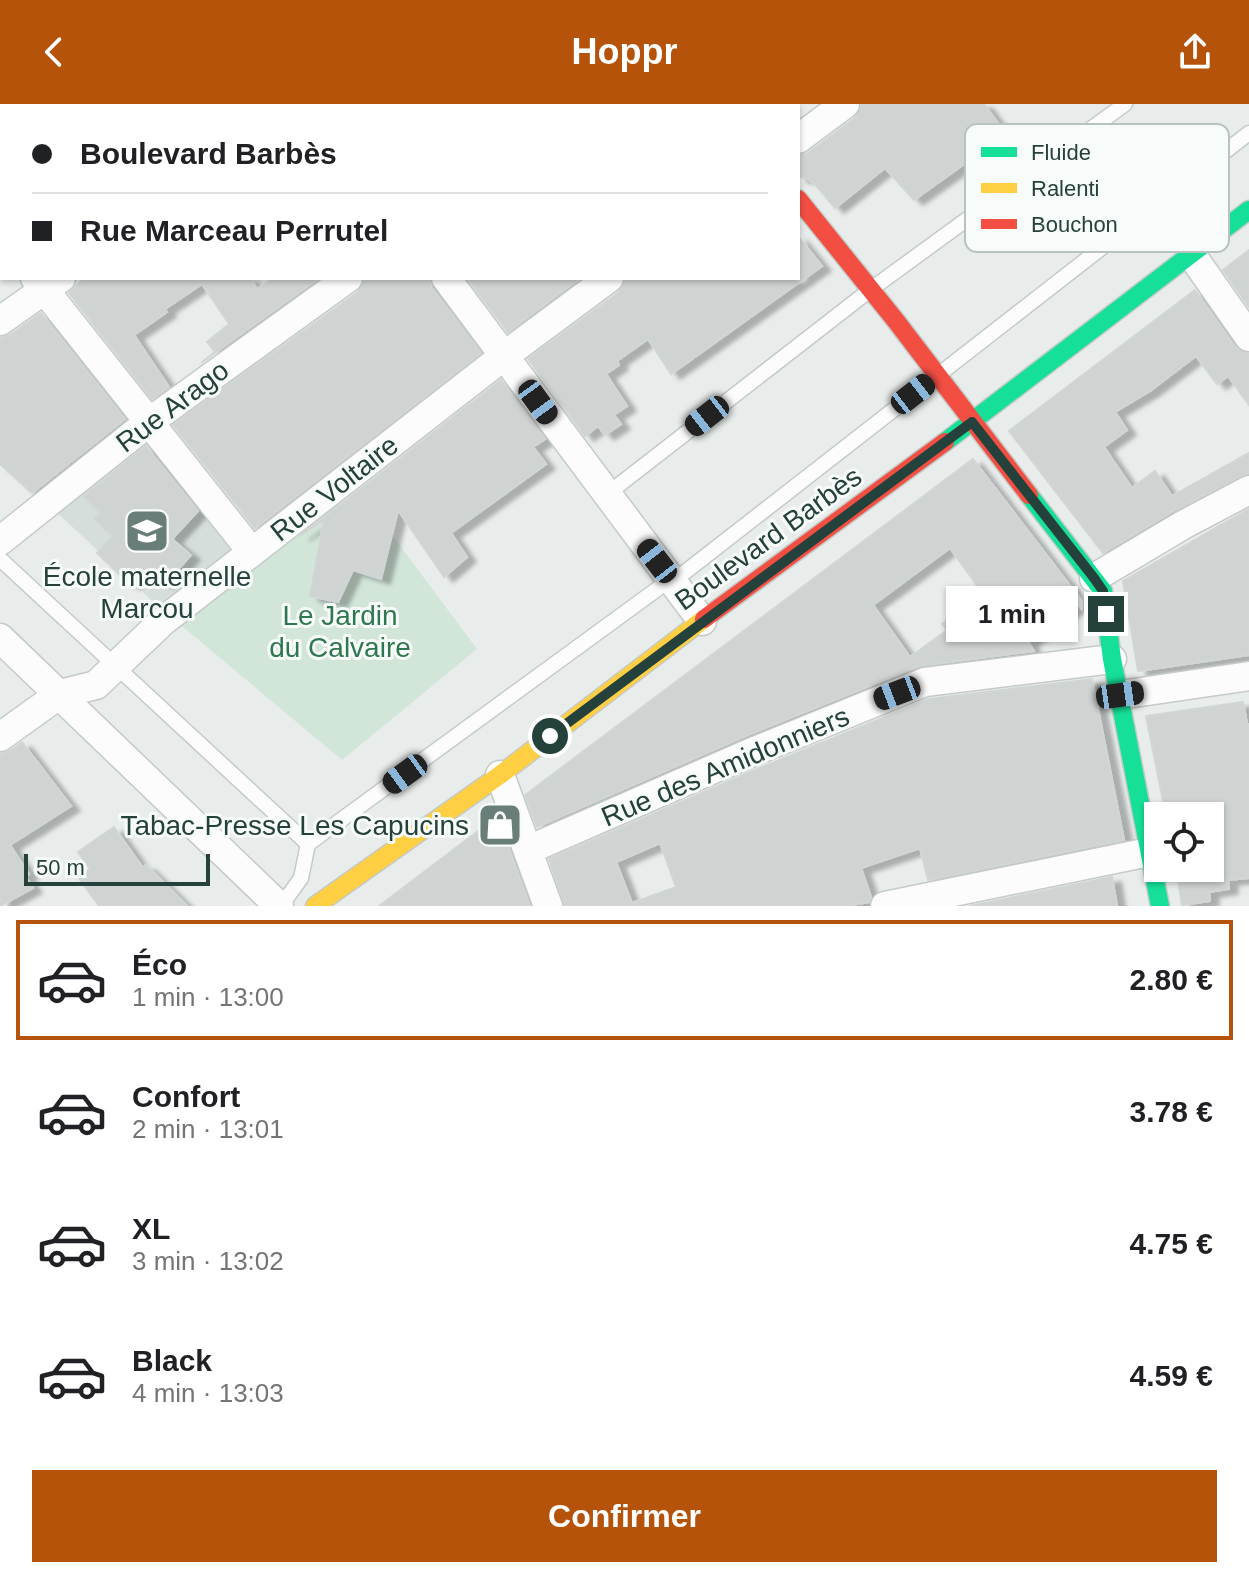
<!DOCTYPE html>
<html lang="fr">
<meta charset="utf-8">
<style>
:root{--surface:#fff;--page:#f6f6f6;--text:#202124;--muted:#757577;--line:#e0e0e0;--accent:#b45309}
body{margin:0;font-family:Arial,sans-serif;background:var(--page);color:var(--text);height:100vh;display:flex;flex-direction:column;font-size:30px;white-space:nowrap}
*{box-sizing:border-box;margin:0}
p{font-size:26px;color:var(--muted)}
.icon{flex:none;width:44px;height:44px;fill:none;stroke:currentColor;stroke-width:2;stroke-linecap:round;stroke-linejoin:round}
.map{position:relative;height:802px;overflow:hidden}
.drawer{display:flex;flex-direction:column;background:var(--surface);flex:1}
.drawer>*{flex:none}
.hud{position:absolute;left:0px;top:0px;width:800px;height:176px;box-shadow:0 2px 6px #0004;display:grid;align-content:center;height:176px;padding:0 32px;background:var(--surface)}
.tools{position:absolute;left:1144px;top:698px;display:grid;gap:16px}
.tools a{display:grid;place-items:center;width:80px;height:80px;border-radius:0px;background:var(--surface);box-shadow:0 2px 6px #0004;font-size:40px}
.scale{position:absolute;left:24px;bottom:20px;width:186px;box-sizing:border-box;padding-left:8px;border:4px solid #25413b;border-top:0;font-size:22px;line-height:28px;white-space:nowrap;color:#25413b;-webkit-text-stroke:6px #f7fbf9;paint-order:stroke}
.end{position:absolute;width:36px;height:36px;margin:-18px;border:10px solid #25413b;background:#fff;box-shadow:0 0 0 4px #fff}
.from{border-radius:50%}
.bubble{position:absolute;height:56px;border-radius:0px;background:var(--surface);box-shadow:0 2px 6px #0004;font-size:26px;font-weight:700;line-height:56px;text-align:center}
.car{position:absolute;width:24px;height:48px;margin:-24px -12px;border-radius:10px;box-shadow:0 0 6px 2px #0007;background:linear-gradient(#222 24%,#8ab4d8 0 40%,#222 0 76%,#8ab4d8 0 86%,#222 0)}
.hud b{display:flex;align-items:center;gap:28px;height:76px;font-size:30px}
.hud b+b{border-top:2px solid var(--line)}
.hud i{width:20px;height:20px;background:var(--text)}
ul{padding:14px 0 0;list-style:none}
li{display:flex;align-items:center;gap:24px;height:120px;margin:0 16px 12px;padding:0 16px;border:4px solid transparent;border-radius:0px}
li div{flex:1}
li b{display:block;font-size:30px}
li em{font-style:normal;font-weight:700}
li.selected{border-color:var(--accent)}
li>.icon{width:72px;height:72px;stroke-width:1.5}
.cta{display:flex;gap:16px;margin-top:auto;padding:16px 32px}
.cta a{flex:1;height:92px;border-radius:0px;background:var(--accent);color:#fff;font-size:32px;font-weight:700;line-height:92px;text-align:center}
header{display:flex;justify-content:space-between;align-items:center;height:104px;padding:0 32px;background:var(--accent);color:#fff;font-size:36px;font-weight:700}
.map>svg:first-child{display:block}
.built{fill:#d6dedb}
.green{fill:#d2e5d9}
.building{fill:#cfd4d2;stroke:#d1d6d4;stroke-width:2;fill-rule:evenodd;filter:url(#shadow)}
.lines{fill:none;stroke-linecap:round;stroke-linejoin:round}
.lane-casing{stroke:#c5cac8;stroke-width:17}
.street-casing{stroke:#c5cac8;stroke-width:31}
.fast-casing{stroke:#c3cac8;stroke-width:21}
.slow-casing{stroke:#c3cac8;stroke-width:21}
.jam-casing{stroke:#c3cac8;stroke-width:21}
.lane{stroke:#fcfcfc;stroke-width:14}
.street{stroke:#fcfcfc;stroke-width:28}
.fast{stroke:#16e098;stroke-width:18}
.slow{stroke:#ffcf43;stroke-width:18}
.jam{stroke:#f24e42;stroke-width:18}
.route{stroke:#25413b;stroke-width:10}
.labels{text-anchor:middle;stroke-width:6;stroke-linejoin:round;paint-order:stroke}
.street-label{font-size:28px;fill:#25413b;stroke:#f7fbf9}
.poi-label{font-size:28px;fill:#25413b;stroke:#f7fbf9}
.park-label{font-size:28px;fill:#2f784f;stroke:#f7fbf9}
.key{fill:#f7fbf9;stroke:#b8c3c0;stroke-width:2}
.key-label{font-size:22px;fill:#25413b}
</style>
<header><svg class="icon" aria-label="back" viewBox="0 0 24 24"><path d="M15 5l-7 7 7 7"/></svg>Hoppr<svg class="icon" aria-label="share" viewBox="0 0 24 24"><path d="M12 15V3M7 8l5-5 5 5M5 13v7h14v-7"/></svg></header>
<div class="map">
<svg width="1249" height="802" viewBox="0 0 1249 802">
<defs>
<filter id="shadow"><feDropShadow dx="9" dy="5" stdDeviation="2" flood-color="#0004"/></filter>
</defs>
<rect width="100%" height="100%" fill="#e8edeb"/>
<path class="built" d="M361,0h347l1,2h-346z
M146,334l58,67 28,46 -73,56 -104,-96z"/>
<path class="green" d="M338,396l26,35h28l85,114 -135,111 -165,-138z"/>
<path class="building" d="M862,0h122l22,30 -92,66 -29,-32 -50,40 -20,-24 -8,-6 -9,-1v-21l10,-3 47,-35z
M798,132l24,30 -151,108 -23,-35 -31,22 2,4 -13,9 21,32 -13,9 7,9 -16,11 -7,-9 -13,10 -57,-77 91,-67 7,-14h172z
M1249,146v57l-26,-37z
M84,174h166l7,11 17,-11h45l-118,85 14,-11 -8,-10 22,-18 -27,-40 -37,25 2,3 -33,23 35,52 -17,12 -83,-106z
M365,174h64l3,10 49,65 -226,175 -82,-103 185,-133z
M467,174h113l-72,54z
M1195,186l40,57 14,7v51l-21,-29 -11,8 -21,-28 -46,35 -35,21 12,18 -23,17 28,41 23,-17 17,25 77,-43v20l-74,37 -72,43 -94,-122z
M41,209l84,106 -93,74 -32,-29v-126l10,-3z
M501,276l44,59 -12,8 13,17 -95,69 16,24 -23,20 -46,-67 -17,69 -28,-9 -15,32 -28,-6 14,-76 -24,16z
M146,342l52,65 -26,28 19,16 -18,20 -9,8 -17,-16 -17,17 -33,-31 16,-17 -18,-17 6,-6 -17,-17z
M973,355l108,141 1,10 -3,-5 -51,37 6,9 -115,15 -176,71 -206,90 -12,-32zM950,444l33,46 -41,30 5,6 -37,27 -37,-52z
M1249,405v146l-111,16 -15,-90z
M1092,575l32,161 -196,40 -8,-32 -59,20 10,29 -2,5 -23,4h-281l-16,-47 208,-90 172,-70zM660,739l16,44 -44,16 -16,-41z
M1243,598l4,22h2v154l-21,2 1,9 -20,3 1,9 -28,4 -6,-37h34v-52h-44l-20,-100z
M22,638l49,64 -61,39 19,29 -4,2 8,12 -33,18v-152l9,-3z
M497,712l33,90h-151l103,-78z
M114,723l29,41 3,-3 41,41h-88l-21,-29 12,-8 -12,-17z
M1112,773l5,29h-147z"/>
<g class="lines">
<g class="lane-casing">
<path id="lane" d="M606,391l264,-205 255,-186
M0,455l308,285
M281,802l20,-28 7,-34 363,-265 9,-3 569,-443"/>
</g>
<g class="street-casing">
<path id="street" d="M720,0l2,2
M313,2l3,-2
M798,35l47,-35
M0,131l2,2
M1191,150l58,83
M35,174l217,274
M446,174l256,343
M0,217l61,-43
M0,437l149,-119 199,-144
M1094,474l89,-53 66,-35
M0,534l279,268
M1120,591l129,-19
M0,633l60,-43 36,-9 66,-63 342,-266 105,-78
M500,671l48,131
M528,746l222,-97 175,-71 187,-23
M885,802l264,-54"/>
</g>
<g class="fast-casing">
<path id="fast" d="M945,338l304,-232
M1029,391l74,96 9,68 48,247"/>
</g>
<g class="slow-casing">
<path id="slow" d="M315,802l185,-131 204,-156"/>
</g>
<g class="jam-casing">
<path id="jam" d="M798,95l98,122 133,174
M704,515l241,-177"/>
</g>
<use href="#lane" class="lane"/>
<use href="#street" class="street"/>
<use href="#fast" class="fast"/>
<use href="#slow" class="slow"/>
<use href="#jam" class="jam"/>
</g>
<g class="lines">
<path class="route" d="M550,632l422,-314 122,156 9,13 3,23"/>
</g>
<defs>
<g id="school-square" transform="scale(2.3)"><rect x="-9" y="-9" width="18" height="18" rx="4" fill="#697d79" stroke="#f7fbf9"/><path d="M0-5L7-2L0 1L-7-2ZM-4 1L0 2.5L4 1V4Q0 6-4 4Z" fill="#fff"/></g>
<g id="shop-square" transform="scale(2.3)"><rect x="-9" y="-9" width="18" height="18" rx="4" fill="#697d79" stroke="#f7fbf9"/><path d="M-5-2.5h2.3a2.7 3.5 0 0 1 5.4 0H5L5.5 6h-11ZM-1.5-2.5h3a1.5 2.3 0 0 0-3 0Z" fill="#fff"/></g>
</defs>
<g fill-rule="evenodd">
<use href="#school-square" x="147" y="427"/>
<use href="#shop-square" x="500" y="721"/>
</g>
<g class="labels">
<g class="street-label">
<text transform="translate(172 302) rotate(-37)" y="10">Rue Arago</text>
<text transform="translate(334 384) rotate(-38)" y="10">Rue Voltaire</text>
<text transform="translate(768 434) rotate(-36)" y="10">Boulevard Barbès</text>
<text transform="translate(725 662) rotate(-23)" y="10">Rue des Amidonniers</text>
</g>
<g class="poi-label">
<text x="147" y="482">École maternelle<tspan x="147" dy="32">Marcou</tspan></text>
<text x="469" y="731" text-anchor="end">Tabac-Presse Les Capucins</text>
</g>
<g class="park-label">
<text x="340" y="521">Le Jardin<tspan x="340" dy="32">du Calvaire</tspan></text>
</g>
</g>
<rect x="965" y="20" width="264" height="128" rx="12" class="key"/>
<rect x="981" y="43" width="36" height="10" fill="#16e098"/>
<rect x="981" y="79" width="36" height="10" fill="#ffcf43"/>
<rect x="981" y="115" width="36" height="10" fill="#f24e42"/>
<g class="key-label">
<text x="1031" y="56">Fluide</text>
<text x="1031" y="92">Ralenti</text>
<text x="1031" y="128">Bouchon</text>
</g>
</svg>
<div class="tools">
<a><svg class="icon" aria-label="locate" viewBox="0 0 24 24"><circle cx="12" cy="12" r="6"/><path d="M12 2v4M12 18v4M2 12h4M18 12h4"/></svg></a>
</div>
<div class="scale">50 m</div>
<i class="end from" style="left:550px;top:632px"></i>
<i class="end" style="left:1106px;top:510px"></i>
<div class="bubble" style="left:946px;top:482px;width:132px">1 min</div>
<i class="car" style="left:913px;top:290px;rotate:52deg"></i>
<i class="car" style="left:538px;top:298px;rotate:144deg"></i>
<i class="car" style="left:707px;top:312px;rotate:232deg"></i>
<i class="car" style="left:657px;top:457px;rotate:322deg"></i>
<i class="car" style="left:897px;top:589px;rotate:249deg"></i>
<i class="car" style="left:1120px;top:591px;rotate:82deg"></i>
<i class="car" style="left:405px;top:670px;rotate:234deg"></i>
<div class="hud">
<b><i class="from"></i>Boulevard Barbès</b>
<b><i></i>Rue Marceau Perrutel</b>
</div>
</div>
<section class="drawer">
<ul>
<li class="selected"><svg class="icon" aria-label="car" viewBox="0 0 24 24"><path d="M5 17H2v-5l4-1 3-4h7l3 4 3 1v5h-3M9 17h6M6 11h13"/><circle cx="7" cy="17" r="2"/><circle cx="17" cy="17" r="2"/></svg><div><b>Éco</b><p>1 min · 13:00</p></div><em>2.80 €</em></li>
<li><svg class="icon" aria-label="car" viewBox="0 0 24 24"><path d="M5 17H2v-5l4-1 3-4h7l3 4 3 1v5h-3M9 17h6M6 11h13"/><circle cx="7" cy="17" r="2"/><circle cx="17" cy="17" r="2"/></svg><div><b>Confort</b><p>2 min · 13:01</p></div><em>3.78 €</em></li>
<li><svg class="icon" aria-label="car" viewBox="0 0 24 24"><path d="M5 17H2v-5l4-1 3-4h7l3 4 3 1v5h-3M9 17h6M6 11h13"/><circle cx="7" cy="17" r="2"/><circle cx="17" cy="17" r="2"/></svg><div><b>XL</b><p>3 min · 13:02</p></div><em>4.75 €</em></li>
<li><svg class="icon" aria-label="car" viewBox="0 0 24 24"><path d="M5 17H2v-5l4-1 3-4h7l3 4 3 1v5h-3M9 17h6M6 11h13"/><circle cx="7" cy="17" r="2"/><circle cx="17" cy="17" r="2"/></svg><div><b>Black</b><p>4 min · 13:03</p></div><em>4.59 €</em></li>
</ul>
<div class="cta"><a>Confirmer</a></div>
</section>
